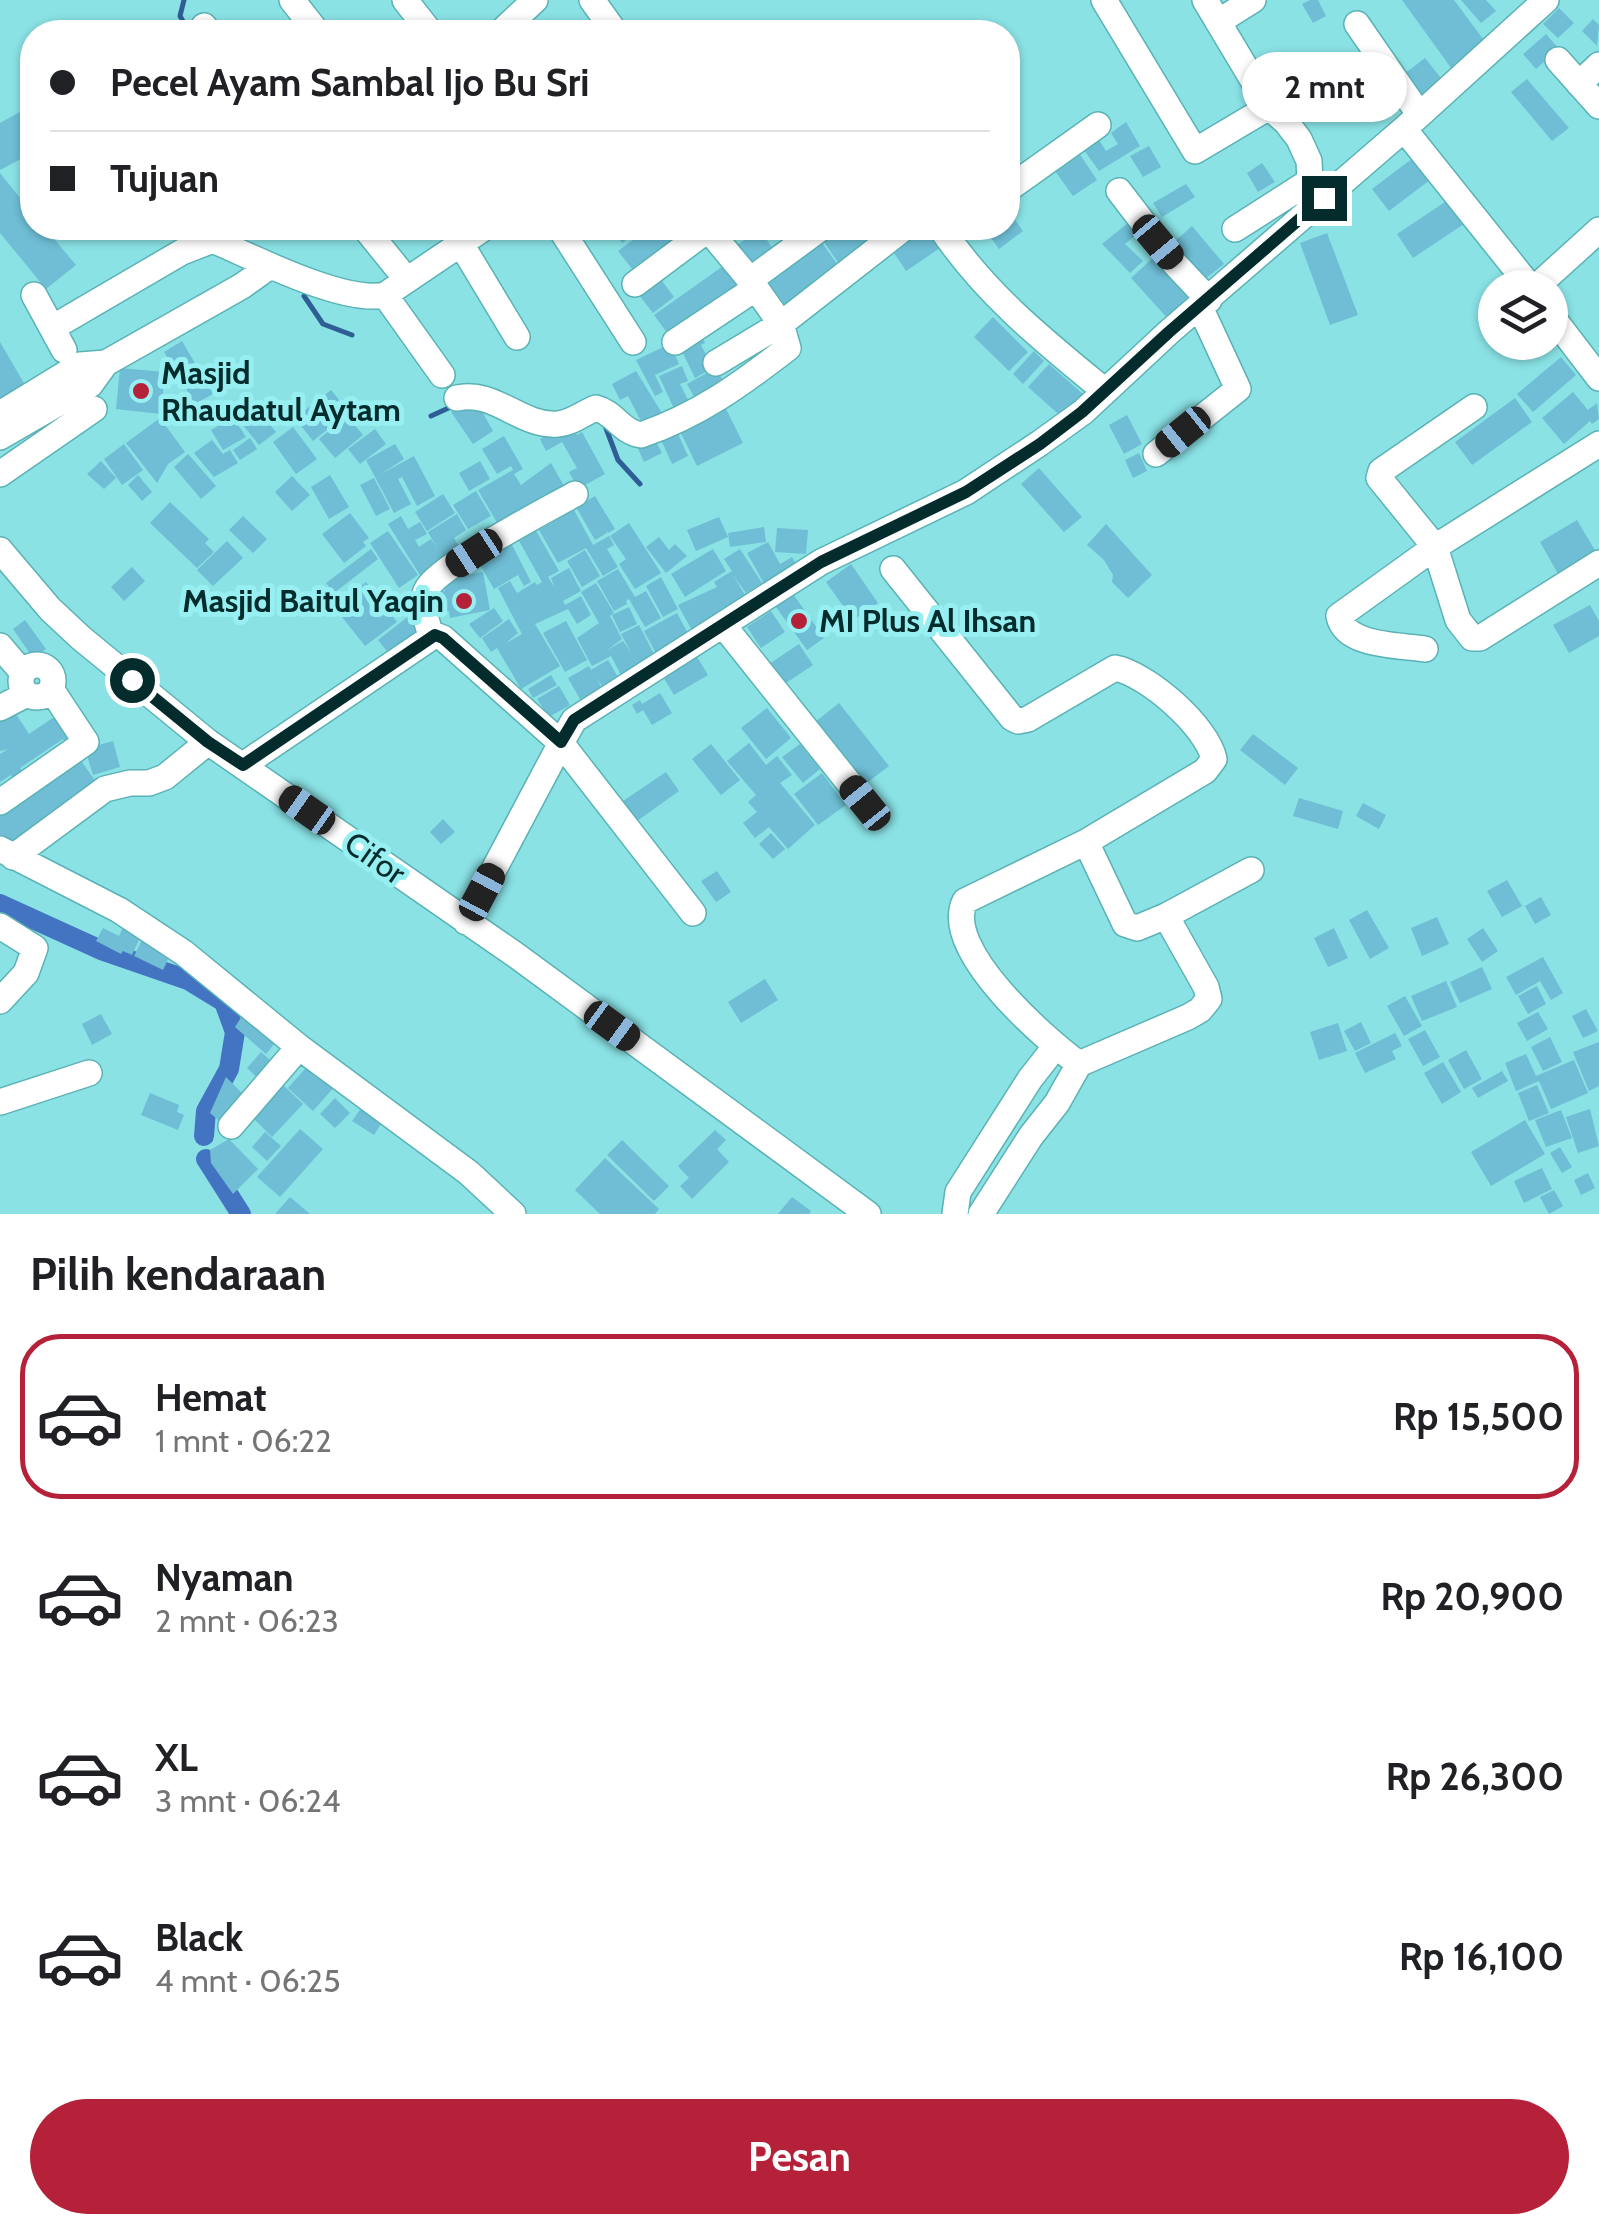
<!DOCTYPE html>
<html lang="id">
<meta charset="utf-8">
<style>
:root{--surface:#fff;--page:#f2f2f2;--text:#202124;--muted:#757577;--line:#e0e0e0;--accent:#b42139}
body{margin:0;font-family:Cabin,sans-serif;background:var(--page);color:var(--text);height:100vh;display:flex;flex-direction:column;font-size:38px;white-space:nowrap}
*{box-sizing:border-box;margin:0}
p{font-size:32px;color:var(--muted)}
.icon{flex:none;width:55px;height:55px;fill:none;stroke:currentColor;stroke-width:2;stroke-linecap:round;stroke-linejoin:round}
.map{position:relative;height:1214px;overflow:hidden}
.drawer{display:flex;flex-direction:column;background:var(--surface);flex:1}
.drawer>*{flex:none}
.banner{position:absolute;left:20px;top:20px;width:1000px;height:220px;border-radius:40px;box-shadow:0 2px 8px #0004;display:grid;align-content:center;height:220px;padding:0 30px;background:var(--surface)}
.tools{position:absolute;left:1478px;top:270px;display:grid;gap:20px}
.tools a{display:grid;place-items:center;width:90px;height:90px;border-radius:50%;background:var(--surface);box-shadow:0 2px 8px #0004;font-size:50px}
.end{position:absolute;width:45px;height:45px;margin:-22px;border:12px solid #042c2d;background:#fff;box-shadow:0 0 0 5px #fff}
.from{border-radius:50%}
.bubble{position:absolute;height:70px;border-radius:35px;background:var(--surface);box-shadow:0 2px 8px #0004;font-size:32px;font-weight:700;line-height:70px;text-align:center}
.car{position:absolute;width:30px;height:60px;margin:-30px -15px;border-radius:12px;box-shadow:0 0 8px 2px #0007;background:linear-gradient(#222 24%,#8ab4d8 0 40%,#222 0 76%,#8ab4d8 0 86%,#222 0)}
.banner b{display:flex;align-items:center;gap:35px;height:95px;font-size:38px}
.banner b+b{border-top:2px solid var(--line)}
.banner i{width:25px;height:25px;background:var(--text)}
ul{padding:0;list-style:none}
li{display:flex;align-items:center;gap:30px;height:165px;margin:0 20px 15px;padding:0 10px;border:5px solid transparent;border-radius:40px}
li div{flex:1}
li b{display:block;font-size:38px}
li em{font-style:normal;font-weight:700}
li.on{border-color:var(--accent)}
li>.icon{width:90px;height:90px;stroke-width:1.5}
h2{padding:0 30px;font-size:45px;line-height:120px}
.action{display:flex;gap:20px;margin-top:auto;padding:20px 30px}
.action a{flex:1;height:115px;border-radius:60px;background:var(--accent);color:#fff;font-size:40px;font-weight:700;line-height:115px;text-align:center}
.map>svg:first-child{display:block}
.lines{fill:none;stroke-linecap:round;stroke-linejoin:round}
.stream{stroke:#2f5e95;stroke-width:5}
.canal{stroke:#4274c2;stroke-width:20}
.building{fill:#6fbed5}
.minor-casing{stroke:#5ab2b5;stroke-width:28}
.minor{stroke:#fff;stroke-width:25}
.route{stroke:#042c2d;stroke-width:12}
.poi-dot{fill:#b42139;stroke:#97eff2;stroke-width:4}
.labels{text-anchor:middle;stroke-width:10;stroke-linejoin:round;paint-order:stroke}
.poi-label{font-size:32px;font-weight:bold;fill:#042c2d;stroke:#97eff2;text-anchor:start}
.street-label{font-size:32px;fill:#042c2d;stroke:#97eff2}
</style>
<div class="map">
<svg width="1599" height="1214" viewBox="0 0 1599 1214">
<rect width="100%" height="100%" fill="#8ae2e5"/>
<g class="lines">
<path class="stream" d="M184,0l-4,16 9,16
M304,296l19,28 29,11
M431,416l22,-10
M604,423l14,37 22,24"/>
<path class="canal" d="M0,904l101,46 87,30 36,22 11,30 -6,37 -23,42 -2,25
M206,1159l35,55"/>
</g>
<path class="building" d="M1310,0h8l8,16 -13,7 -11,-19z
M1402,0h52l35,47 -35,25z
M1461,0h25l10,11 -15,12z
M1559,8l15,15 -16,15 -15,-14z
M1593,19l6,6 -2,21 -15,-15z
M1546,34l13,15 -23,20 -13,-15z
M1425,58l23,29 -26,20 -23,-29z
M1527,79l42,49 -17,13 -41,-49z
M29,107l3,5v41l-32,17v-47z
M1126,122l14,24 -41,25 -15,-21 15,-10 7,11 12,-7 -7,-11z
M1149,146l12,21 -18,10 -13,-21z
M1075,147l22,33 -24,16 -23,-32z
M1413,158l17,22 -41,31 -17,-22z
M1262,163l13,19 -17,10 -11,-19z
M0,173l32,40v15h13l31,37 -30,24 -46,-56z
M1186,184l9,13 -33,20 -9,-14z
M1451,198l16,24 -54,36 -16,-24z
M1008,210l15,21 -24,18 -15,-21h24z
M1134,218l9,11 -18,15 18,17 -13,12 -28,-29z
M1192,226l32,38 -19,15 -31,-37z
M611,228h33l-22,15z
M649,228h38l-12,9 5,6 -43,32 -19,-24z
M823,228h49l9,13 -39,27 -25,-36z
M913,228h13l14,20 -34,23 -18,-27z
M760,229l14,22 -26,18 -15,-21z
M1327,233l31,82 -28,10 -30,-82z
M817,236l23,32 -60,45 -23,-32z
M1154,257l39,43 -23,21 -39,-43z
M726,264l17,23 -72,51 -17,-23z
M657,274l17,23 -21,16 -18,-23z
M993,317l35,35 -19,19 -35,-34z
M698,330l7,13 -4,2 12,23 -18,10 -18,-37z
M182,341l31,53 -18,10 -31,-52z
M0,342l28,48 -28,16z
M670,344l9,20 -24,11 8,17 -8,4 -19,-36z
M1034,351l10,10 -21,23 -10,-10z
M1561,357l15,18 -43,37 -16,-18z
M1049,364l36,32 -21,23 -36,-32z
M682,366l6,15 -8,3 11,22 -15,7 -17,-37z
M120,368l45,4 -4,42 -45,-5z
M716,368l13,23 -29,16 -13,-23z
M636,371l29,47 -20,11 -17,-33 -8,4 -8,-16z
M331,390l18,22 -36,29 -18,-23z
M1573,392l15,18 9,-7 2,16 -7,5 -2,-3 -26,23 -22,-26z
M1515,398l17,24 -60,43 -17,-23z
M478,401l10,6 -5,6 10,18 -20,13 -22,-32z
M254,405l22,27 -17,13 -21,-26z
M724,405l19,38 -46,23 -19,-39z
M1127,415l15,29 -18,10 -15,-29z
M347,416l16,19 -28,23 -16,-19z
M233,417l13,20 -23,13 -12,-20z
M160,418l25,34 -17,12 -11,19 -31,-40z
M570,422l7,13 5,-3 23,42 -27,15 -9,-17 8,-4 -15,-26 -16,9 -6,-12z
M674,425l14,31 -16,8 -14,-31z
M293,427l24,32 -21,15 -23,-32z
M375,429l11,15 -26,20 -12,-15z
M652,434l10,19 -18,9 -9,-20z
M504,436l19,33 -9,5 7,11 30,-22 16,28 -18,11 -3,-6 -47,30 -21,-36 35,-20 -2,-4 -14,8 -15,-25z
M250,438l7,11 -17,11 -7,-10z
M212,440l11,14 7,-4 8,13 -24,14 -20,-24z
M124,444l19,26 -21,15 -18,-26z
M395,444l9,15 -23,15 33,-18 21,40 -18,10 -15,-29 -4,2 13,25 -17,9 -28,-53z
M1139,453l8,18 -14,7 -8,-18z
M188,454l28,32 -15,13 -27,-32z
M101,461l15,17 -12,11 -17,-15z
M480,461l10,18 -21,12 -10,-18z
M1039,468l43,49 -18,15 -43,-48z
M138,475l14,17 -10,9 -14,-16z
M330,475l19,32 -20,12 -18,-32z
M292,476l18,19 -18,16 -17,-19z
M374,478l16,31 -14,7 -16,-31z
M476,491l15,25 -23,13 -15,-24z
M443,494l12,19 -28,18 -12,-19z
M595,496l20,33 -7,4 -2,-3 1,3 -12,7 -19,-33z
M170,502l39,37 -4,4 9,9 -17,16 -47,-45z
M574,510l19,35 16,-9 5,9 -7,4 11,18 -15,9 -17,-28 -28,15 -19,-33z
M350,513l19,25 -6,4 3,4 -22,17 -22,-29z
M457,514l9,16 -12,8 7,12 -40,27 -33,-53 13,-8 7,13 12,-7 7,12 -12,6 4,7 12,-8 7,11 -10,-18z
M243,516l24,23 -14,14 -24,-23z
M719,517l9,20 -32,14 -9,-21z
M1577,520l22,37 -38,22 -21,-37z
M629,523l32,50 -26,16 -16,-25 7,-5 -16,-23z
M1106,524l46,51 -24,23 -16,-16 1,-7 -9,-15 -17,-15z
M764,527l2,15 -36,5 -2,-14z
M777,528l31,2 -2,24 -31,-2z
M535,529l24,42 -11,6 7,11 -4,-10 18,-10 12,23 -18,10 2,4 16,-9 10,19 -14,9 -9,-15 -33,15 25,42 -39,23 -24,-41 -6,4 -9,-14 27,-19 9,14 -12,10 16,-9 -24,-46 12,-7 7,12 18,-11 2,3 5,-3 -24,-43z
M388,531l30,44 -19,13 -29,-45z
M659,537l10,13 6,-6 12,12 -21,17 -20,-26z
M227,541l16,17 -30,28 -16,-16z
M768,542l12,22 12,-7 7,12 -33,18 -19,-34z
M511,543l20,39 -7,4 -6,-11 -24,14 -15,-26z
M371,549l7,10 -44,34 -8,-10z
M713,549l13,22 -41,26 -14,-23z
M740,549l22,34 -16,10 -13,-18 15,25 -54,34 -16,-29 39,-18 -3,-5 18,-11 -8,-12z
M585,550l15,26 -18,11 -15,-26z
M851,564l27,39 -25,17 -27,-38z
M132,567l13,14 -21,20 -13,-14z
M618,569l17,28 11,-6 15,27 -16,9 -16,-28 -3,2 1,3 -13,7 -17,-30z
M483,572l7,38 -40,8 -1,-7 -8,2 -4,-21 8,-1 -2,-12z
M661,577l17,32 -15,8 -17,-31z
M366,582l31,40 -32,24 -31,-39z
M596,583l18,30 -4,3 12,23 -15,11 16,-9 8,11 -10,-18 18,-9 16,31 -34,19 -10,-19 -19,10 -15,-28 22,-15 -18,-31z
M791,591l33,47 -17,12 -34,-47z
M1590,605l9,16v15l-30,17 -16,-28z
M629,607l8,17 -17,8 -8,-17z
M494,608l9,13 -23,17 -11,-14z
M771,611l14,21 -24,16 -14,-21z
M677,613l14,26 -33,18 -14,-26z
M410,615l15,19 -32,25 -15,-19z
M25,620l21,29 -13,9 -20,-29z
M566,621l21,39 -22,12 -22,-39z
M799,644l14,21 -30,20 -14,-21z
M696,655l12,20 -34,20 -12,-20z
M608,660l11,19 -16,9 -6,-10 5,11 -21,12 -13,-23 21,-12 2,4z
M551,675l6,10 -24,13 -5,-9z
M559,686l11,19 -21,12 -12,-18z
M660,693l12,20 -20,12 -9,-15 -6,4 -5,-9 8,-5 2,4z
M839,703l50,63 -25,19 -49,-63z
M11,706l18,28 25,-17 12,17 5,-3 -3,16 -5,-8 -43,29 7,10 -9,7 -7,-10 -11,7v-28l8,-5 -8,2v-38z
M767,708l24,30 -25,21 -25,-31z
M1253,734l45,34 -13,17 -45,-35z
M113,741l7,26 -27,8 -8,-26z
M749,743l17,22 11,-9 15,19 -12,8 35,42 -27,24 -19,-22 -14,11 -12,-15 14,-11 -9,-10 8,-7 -29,-34z
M711,744l29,36 -19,15 -29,-36z
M800,744l20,25 -17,14 -21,-26z
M78,756l20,29 -81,55 -17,-1v-29z
M666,772l13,19 -42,30 -14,-20z
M822,773l24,32 -28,20 -24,-31z
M1299,798l44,13 -5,18 -45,-13z
M1363,803l23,12 -7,14 -23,-13z
M443,819l12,13 -14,12 -11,-12z
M771,833l14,16 -12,10 -14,-15z
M717,871l14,21 -15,10 -15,-21z
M1507,880l15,26 -20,11 -15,-26z
M1541,897l10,18 -16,9 -10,-18z
M1367,910l22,38 -19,11 -21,-39z
M1437,917l12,27 -27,12 -11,-28z
M127,919l18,8 -13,28 -9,-4 -2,3 -25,-13 7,-13 16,8z
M1334,928l14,30 -20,9 -14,-29z
M1483,928l15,23 -16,11 -15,-23z
M145,934l29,13 -11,23 -29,-14z
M1543,957l20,36 -12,7 -11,-19 -24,14 -10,-18z
M1482,967l10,22 -32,14 -10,-21z
M765,979l13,21 -37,23 -13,-21z
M1446,981l11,26 -35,14 -11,-25z
M1537,986l9,18 -18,10 -10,-18z
M1405,996l17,30 -18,10 -17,-30z
M1586,1009l12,22 -15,7 -11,-22z
M1538,1012l10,17 -21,12 -10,-18z
M101,1014l11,20 -20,11 -10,-21z
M242,1016l37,22 -13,16 -31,-27z
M1361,1022l10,21 -16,8 -11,-20z
M1338,1023l9,28 -28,9 -9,-28z
M1425,1030l15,27 -17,9 -15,-27z
M1395,1033l7,13 -10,5 4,8 -31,14 -10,-20z
M1550,1037l12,25 -19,9 -12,-24z
M1599,1042v44l-10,5 -16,-39z
M1466,1050l16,29 -18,10 -16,-29z
M261,1052l17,15 -15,16 -16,-15z
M1526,1054l10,22 38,-16 14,33 -37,16 -12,-28 -23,10 -11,-28z
M311,1062l25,23 -23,26 -25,-23z
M1443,1062l18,30 -19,12 -18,-31z
M1502,1071l6,10 -30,17 -6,-10z
M226,1077l22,22 -23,27 -15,-13z
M281,1083l22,21 -31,33 -22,-22z
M1537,1085l12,28 -20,8 -11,-28z
M150,1093l29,12 -2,7 7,3 -6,15 -37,-15z
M335,1098l15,15 -15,15 -15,-14z
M364,1104l20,15 -10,16 -22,-14z
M1590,1109l9,37 -21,7 -12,-36z
M1561,1110l11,28 -26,9 -11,-27z
M1525,1120l20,34 -54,32 -20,-34z
M300,1129l23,20 -43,48 -23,-20z
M715,1130l11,10 -9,9 12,13 -37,37 -12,-13 9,-8 -11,-12z
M265,1132l16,14 -14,15 -15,-14z
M229,1139l29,30 -25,25 -22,-31 -1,-13z
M622,1140l47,46 -15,15 -47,-46z
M1560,1147l12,20 -10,6 -12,-20z
M605,1158l54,51 -4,5h-55l-25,-24z
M1542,1168l10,21 -28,14 -10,-22z
M1588,1173l7,15 -14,7 -7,-15z
M1554,1190l9,16 -14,8 -9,-17z
M290,1197l20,17h-35z
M792,1197l19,14 -2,3h-31z"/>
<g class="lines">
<g class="minor-casing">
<path id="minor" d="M292,0l25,32
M405,0l25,32
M592,0l23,32
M1104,0l91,151 74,-44
M1205,0l64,107 17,15 13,17 10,22 1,20 14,17
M1218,22l35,-22
M1357,24l62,90
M204,26l5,6
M501,32l34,-32
M1558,60l41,46
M1579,84l20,-19
M1404,129l127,159
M1008,189l90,-64
M1119,191l56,73 34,36
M365,228l42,52
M560,228l73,114
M707,228l43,52 31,44 123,-96
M941,228c44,66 103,113 164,163
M1235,229l75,-48
M461,244l56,93
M750,280l71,-52
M635,284l75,-56
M1535,288l64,-58
M34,295l30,55
M385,295l57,80
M1550,314l49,64
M52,328l130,-76 31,-12c41,18 131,64 172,55l99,-67
M675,342l81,-54
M457,398c37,-9 64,29 101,26 14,-1 25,-11 38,-16 19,5 25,24 45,27 58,-20 99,-50 147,-87l-7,-24 -65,39
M1474,407l-93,64 -2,7 56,69 23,73 14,18h8l119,-75
M0,414l80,-49 26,-2 136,-77 28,-20
M0,437l90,-52 16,-22
M1156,454l82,-65 -38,-82
M0,474l94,-65
M0,550l50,59 31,29 127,104 309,214 351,258
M893,569l119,149 6,3 10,-2 87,-51c32,6 92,58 99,91l-9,12 -119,71
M723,625l142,178
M431,636c-4,-15 -12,-32 -4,-47 11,-23 120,-79 148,-95
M0,646l23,27
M1425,649c-24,-4 -80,-2 -86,-33l96,-69 164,-103
M21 681a16 16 0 1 1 32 0a16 16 0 1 1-32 0Z
M0,708l27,-14
M243,765l192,-130 8,3 118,105 13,-23 247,-158 145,-70 74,-49 43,-31 86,-80 235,-203 142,-129
M0,802l86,-60 -35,-53
M0,849l119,61 65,43 115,94 170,126 44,41
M13,857l92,-68 25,-6h19l16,-6 43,-35
M466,922l95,-179 132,170
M0,926l35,22 -9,25 -26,28
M1079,1064c-35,-26 -138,-115 -114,-163l121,-59 39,82 12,4 29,-12
M0,1102l89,-29
M231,1126l68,-79
M955,1214l3,-22 72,-113 25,-32
M981,1214l50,-78 26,-33 22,-39 109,-47 12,-7 9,-11 -3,-12 -40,-71 85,-46"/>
</g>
<use href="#minor" class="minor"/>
</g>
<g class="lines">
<path class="route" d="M132,680l76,62 35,23 192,-130 8,3 118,104 13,-22 247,-158 145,-70 74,-48 42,-32 87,-80 155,-134"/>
</g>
<g class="poi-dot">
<circle cx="141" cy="391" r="10"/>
<circle cx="464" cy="601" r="10"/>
<circle cx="799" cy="621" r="10"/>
</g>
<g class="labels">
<g class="poi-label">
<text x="161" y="384">Masjid<tspan x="161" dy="37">Rhaudatul Aytam</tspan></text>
<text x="444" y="612" text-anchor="end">Masjid Baitul Yaqin</text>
<text x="819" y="632">MI Plus Al Ihsan</text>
</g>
<g class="street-label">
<text transform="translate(375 858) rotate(35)" y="11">Cifor</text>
</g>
</g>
</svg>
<div class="tools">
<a><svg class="icon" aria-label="layers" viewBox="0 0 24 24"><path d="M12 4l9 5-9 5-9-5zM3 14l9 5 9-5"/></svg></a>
</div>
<i class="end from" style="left:132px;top:680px"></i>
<i class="end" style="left:1324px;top:198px"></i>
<div class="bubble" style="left:1242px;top:52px;width:165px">2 mnt</div>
<i class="car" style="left:1158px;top:242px;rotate:140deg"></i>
<i class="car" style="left:1183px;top:432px;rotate:231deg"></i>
<i class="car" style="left:474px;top:553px;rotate:237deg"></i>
<i class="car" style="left:865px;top:803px;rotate:321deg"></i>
<i class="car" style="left:307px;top:810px;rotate:305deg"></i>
<i class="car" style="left:482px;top:892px;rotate:28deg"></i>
<i class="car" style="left:612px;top:1026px;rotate:126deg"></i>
<div class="banner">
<b><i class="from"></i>Pecel Ayam Sambal Ijo Bu Sri</b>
<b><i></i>Tujuan</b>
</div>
</div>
<section class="drawer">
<h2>Pilih kendaraan</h2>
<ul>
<li class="on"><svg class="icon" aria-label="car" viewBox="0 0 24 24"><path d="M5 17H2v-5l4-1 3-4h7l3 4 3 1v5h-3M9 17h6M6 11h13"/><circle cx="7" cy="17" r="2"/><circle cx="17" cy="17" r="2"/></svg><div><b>Hemat</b><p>1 mnt · 06:22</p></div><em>Rp 15,500</em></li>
<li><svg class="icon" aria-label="car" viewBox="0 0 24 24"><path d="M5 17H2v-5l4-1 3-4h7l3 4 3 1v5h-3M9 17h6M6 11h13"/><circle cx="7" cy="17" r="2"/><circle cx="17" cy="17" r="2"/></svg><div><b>Nyaman</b><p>2 mnt · 06:23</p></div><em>Rp 20,900</em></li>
<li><svg class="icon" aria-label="car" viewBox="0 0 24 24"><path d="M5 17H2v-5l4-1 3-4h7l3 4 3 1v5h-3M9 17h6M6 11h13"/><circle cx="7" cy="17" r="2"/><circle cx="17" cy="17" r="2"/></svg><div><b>XL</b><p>3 mnt · 06:24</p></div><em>Rp 26,300</em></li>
<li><svg class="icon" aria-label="car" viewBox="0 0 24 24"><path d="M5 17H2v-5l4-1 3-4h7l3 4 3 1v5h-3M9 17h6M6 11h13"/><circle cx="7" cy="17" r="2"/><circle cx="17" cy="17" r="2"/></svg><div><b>Black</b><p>4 mnt · 06:25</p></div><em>Rp 16,100</em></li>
</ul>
<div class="action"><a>Pesan</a></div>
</section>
